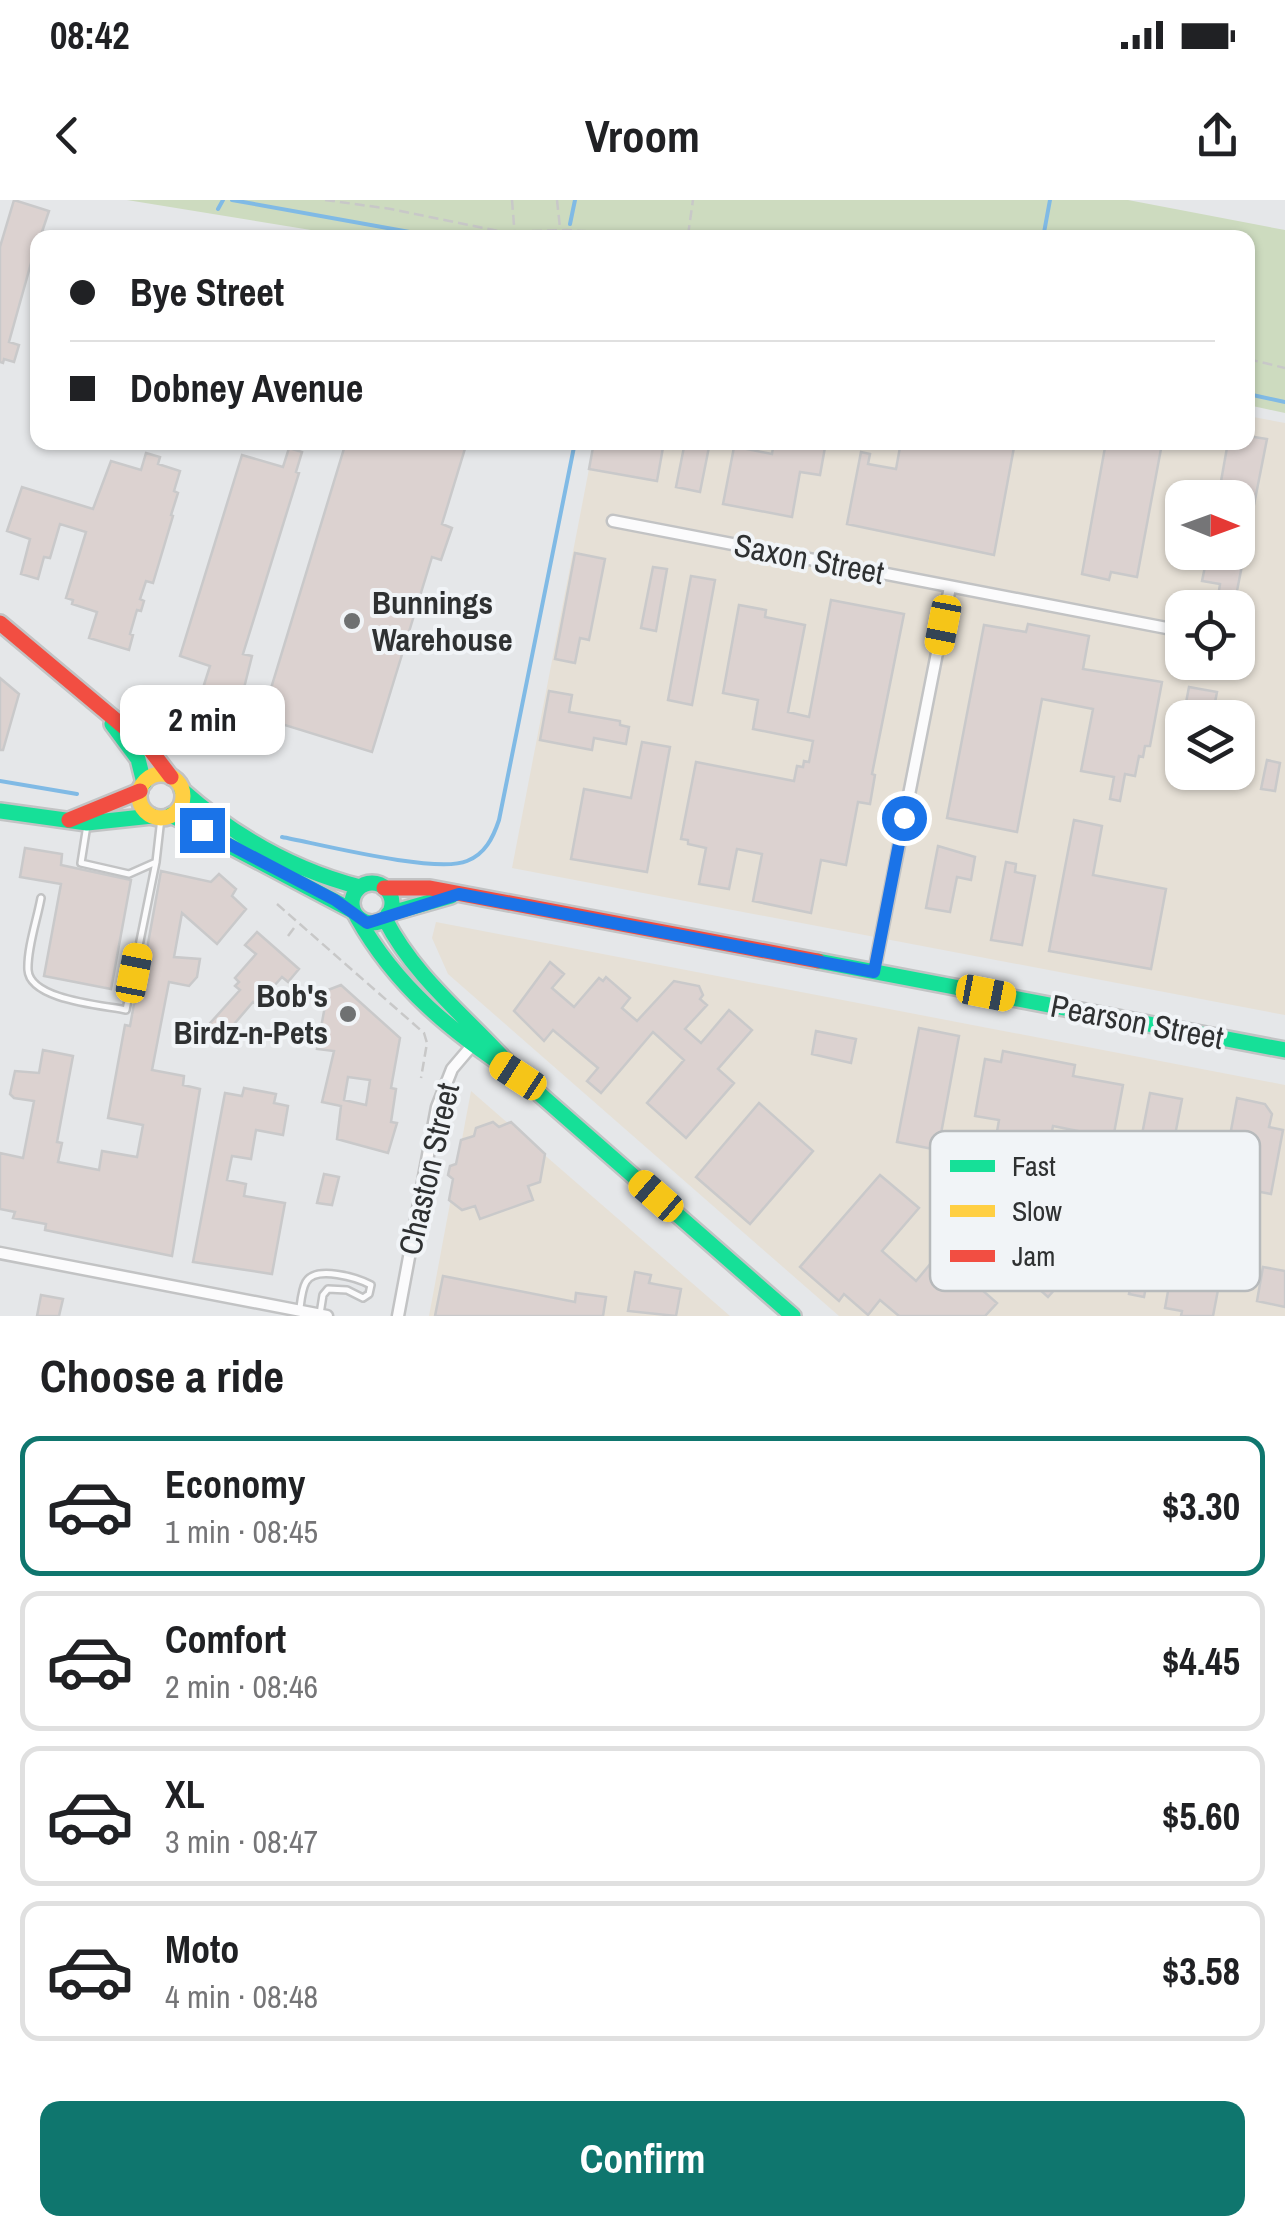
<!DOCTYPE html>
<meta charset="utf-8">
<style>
:root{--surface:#fff;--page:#f6f6f6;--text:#202124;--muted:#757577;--line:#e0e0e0;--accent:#0f766e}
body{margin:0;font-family:"Archivo Narrow",sans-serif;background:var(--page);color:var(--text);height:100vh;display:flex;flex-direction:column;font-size:38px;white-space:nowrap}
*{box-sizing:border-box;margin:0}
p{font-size:32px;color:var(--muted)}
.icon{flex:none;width:55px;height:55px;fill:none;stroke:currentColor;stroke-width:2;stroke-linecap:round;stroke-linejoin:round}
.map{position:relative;height:1116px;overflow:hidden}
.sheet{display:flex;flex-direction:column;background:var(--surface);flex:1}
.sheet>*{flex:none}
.banner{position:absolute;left:30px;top:30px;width:1225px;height:220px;border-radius:20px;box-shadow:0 2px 8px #0004;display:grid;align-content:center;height:220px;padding:0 40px;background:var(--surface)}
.needle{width:65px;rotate:91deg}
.buttons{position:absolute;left:1165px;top:280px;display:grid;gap:20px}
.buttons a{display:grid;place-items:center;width:90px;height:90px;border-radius:20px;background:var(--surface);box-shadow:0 2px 8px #0004;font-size:50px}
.end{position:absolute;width:45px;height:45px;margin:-22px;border:12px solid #1a73e8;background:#fff;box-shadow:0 0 0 5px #fff}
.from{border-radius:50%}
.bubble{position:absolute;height:70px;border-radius:20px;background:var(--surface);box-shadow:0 2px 8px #0004;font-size:32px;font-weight:700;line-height:70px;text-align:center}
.car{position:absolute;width:30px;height:60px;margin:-30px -15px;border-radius:12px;box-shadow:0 0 8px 2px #0007;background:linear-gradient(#f5c518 24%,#345 0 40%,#f5c518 0 76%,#345 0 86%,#f5c518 0)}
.banner b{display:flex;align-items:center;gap:35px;height:95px;font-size:38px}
.banner b+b{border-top:2px solid var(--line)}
.banner i{width:25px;height:25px;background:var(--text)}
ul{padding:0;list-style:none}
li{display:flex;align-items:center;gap:30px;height:140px;margin:0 20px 15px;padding:0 20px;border:5px solid var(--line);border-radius:20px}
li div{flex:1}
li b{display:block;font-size:38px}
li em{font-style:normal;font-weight:700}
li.on{border-color:var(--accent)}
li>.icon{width:90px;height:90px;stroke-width:1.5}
h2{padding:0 40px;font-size:45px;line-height:120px}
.button{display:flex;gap:20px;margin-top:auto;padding:20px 40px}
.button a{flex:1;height:115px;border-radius:20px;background:var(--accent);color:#fff;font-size:40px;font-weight:700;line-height:115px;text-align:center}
.status{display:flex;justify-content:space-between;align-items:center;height:70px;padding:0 50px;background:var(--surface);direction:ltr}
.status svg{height:28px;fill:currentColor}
header{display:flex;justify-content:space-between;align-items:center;height:130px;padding:0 40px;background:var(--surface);font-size:45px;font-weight:700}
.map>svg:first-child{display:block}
.industrial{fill:#e6e0d6;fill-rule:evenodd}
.green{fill:#cddbbf}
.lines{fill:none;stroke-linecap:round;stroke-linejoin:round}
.stream{stroke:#80bae5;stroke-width:4}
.building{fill:#dcd2d0;stroke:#c9c9ca;stroke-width:2.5;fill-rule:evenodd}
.lane-casing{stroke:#c2c3c4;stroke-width:10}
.street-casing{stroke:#c2c3c4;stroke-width:15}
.fast-casing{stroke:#c2c3c4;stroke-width:20}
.slow-casing{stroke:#c2c3c4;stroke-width:20}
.jam-casing{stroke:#c2c3c4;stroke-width:20}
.path{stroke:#c8c8c8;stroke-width:2.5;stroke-dasharray:10 5;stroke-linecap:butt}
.lane{stroke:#fbfbfc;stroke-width:5}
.street{stroke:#fbfbfc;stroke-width:10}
.fast{stroke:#16e098;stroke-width:15}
.slow{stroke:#ffcf43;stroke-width:15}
.jam{stroke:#f24e42;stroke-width:15}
.route{stroke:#1a73e8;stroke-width:12}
.poi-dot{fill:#6f7172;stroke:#f1f4f7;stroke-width:4}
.labels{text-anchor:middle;stroke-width:8;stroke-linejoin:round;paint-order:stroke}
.street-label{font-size:32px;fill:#2f3132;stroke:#f1f4f7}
.poi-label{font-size:32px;font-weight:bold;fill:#2f3132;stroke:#f1f4f7;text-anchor:start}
.key{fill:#f1f4f7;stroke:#b7babc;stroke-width:2.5}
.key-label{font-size:28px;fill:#2f3132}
</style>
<div class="status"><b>08:42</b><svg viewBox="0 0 49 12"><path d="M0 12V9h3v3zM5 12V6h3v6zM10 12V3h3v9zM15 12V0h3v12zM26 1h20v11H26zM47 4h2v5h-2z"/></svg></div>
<header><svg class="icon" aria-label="back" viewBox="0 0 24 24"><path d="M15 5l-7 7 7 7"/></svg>Vroom<svg class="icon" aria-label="share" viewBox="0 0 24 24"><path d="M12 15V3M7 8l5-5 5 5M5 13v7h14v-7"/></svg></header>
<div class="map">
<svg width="1285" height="1116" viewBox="0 0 1285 1116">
<rect width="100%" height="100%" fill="#e5e7e9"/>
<path class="industrial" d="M1248,216l37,7v592l-773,-147 82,-425 654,-1zM1182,298h56v54h-56zM1182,408h56v54h-56zM1182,518h56v54h-56z
M436,722l849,163v231h-446l-391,-342 -16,-36z
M471,891l259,225h-301z"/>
<path class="green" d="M127,0h1001l157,30v183l-37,-8v-167h-888z"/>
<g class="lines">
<path class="stream" d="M232,0l211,38
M218,9l5,-9
M570,24l5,-24
M567,38v-3
M1043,38l7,-38
M1248,194l37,8
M0,581l77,13
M282,637c37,7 154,37 185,24 18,-7 26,-23 32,-41l76,-378"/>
</g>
<path class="building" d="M14,0l35,11 -9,27h-2l-29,104 10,3 -5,17 -10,-3 -1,4 -3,-1v-115z
M1248,236l19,3 -32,162 -17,-4 2,-13 -18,-3 6,-29h30v-54h-20l10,-56h20z
M346,242h121l-25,82 10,4 -11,32 -9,-3 -60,195 -110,-34z
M594,242h70l-7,39 -68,-12z
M685,242h25l-10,50 -24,-5z
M735,242h13l-1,7 25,5 2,-12h52l-6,33 -20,-3 -8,45 -69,-13z
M901,242h114l-21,113 -147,-31 14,-72 9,2 -2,10 28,5z
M1106,242h29l26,7 -24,128 -26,-5 -2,8 -27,-6z
M289,248l13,4 -6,20 3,1 -56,181 9,2 -11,44 -38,-12 7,-22 -30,-10 62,-201 41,12z
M146,253l14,4 -2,7 22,7 -6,20 4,2 -7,22 2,1 -20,67 -7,-2 -6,18 4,2 -3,10 -4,-1 -7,24 3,1 -4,15 -40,-12 8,-26 -25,-8 1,-4 -7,-2 20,-66 -26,-8 -10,34 -6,-1 -6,22 -17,-5 9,-35 -23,-8 15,-44 71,22 18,-48 30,9z
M575,353l30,6 -16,81 -9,-2 -5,25 -20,-4z
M653,367l14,2 -11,62 -15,-3z
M691,376l24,4 -23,125 -24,-5z
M831,400l73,14 -32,160 3,1 -5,29 -12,-2 -12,63 -25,-5 -10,53 -58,-12 9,-47 -25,-5 -8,40 -30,-5 7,-36 -18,-4v-4l-7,-1 15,-77 98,19 3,-15 6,1 1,-6 5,1 4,-21 -60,-12 5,-29 -35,-7 16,-88 27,5 -1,7 40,8 -17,87 21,5z
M1028,424l61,12 -6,33 79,13 -12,64h-5l-2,11 -4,-1 -4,20 -10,-2 -5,27 -10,-2 4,-22 -33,-6 12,-62 -51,-10 -25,133 -70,-14 37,-193 42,7z
M0,478l19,16 -16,56h-3z
M1189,487l28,5 -5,26h-29z
M549,491l23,4 -3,17 51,9v4l9,2 -3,17 -32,-6 -2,12 -52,-10z
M642,542l28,5 -23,125 -76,-13 13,-70 47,9z
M1267,560l13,3 -5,28 -14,-2z
M1074,620l28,6 -9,49 73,14 -15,80 -102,-18z
M938,646l37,11 -4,23 -14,-3 -7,35 -24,-4z
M25,648l37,6 -1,11 70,15 -20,109 -67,-13 17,-92 -41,-7z
M1006,662l10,2 -1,8 20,4 -13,69 -31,-5z
M161,671l50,11 8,-8 17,15 -4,7 14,13 -29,35 -35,-31 -8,44 26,2 -3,18 -8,9 -20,-4 -17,88 32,6 -1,9 17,4 -28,167 -127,-26 1,-6 -33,-6 2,-6 -15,-3v-56l23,5 11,-57 -20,-3 -4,-4 5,-23 24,2 4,-23 30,6 -16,86 5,1 -4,19 41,8 3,-19 35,6 6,-32 -35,-7 17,-93 5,1 11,-61 3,1z
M257,732l42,37 -11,13 -6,-5 -25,28 -4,-3 -36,42 -14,-13 37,-41 -5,-4 4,-4 -4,-4 21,-24 -11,-9z
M550,762l14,12 -12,14 22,19 25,-29 4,3 3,-4 24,21 -8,10 15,13 37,-40 25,5 4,9 -3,4 7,6 -22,24 16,14 28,-33 23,20 -34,39 16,14 -48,55 -39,-35 37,-43 -31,-28 -52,61 -14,-12 11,-13 -45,-38 -9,11 -30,-30z
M341,785l59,53 -9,50 5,1 -5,33 6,1 -9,30 -51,-14 4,-33 -19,-4 12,-51 -17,-2 11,-59zM348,877l22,3 -4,25 -22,-5z
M919,828l40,8 -21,114 -41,-8z
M816,831l40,8 -5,24 -39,-9z
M1003,851l72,14 -2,11 50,9 -14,75 -35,-7 4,-22 -25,-5 -21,111 -23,-18 -26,31 -50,-46 16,-19 19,16 12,-61 15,3 4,-23 -24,-4 10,-57 16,3z
M244,888l32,6 -2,9 14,3 -5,29 -27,-5 -5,29 -19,-3 -5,24 19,4 -2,12 41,7 -13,71 -79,-12 32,-169 17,3z
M1150,893l32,6 -38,198 -15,-3 11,-57 -17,-4z
M1237,898l28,6 7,10 -3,13 14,3 -12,64 -52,-10 -8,46 25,5 -7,35 -7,-1 -9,47h-32l1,-5 -17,-3 29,-162 33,6z
M759,903l54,48 -63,73 -54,-47z
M493,922l6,5 12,-5 34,32 -5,28 -12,4 5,14 -53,19 -5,-13 -13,4 -13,-10 4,-21 -5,-4 2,-9 6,-2 5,-24 13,-4 2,-8z
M324,974l15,3 -7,28 -15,-2z
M880,975l39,33 -37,43 34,30 15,-18 14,12 12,-7 40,35 -12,13h-86l-19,-16 -12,15 -24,-21 -5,7 -39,-34z
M1054,1055l18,15 -24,27 -17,-15z
M1263,1067l22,4v36l-28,-6z
M635,1072l16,3 -2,8 32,6 -5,27 -48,-5z
M443,1076l132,26 1,-9 30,4 -3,19h-168z
M41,1095l22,4 -4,17h-22z"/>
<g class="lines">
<g class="lane-casing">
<path id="lane" d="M87,625l-6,38 48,11 27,-12
M41,698c-4,22 -14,50 -13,72 2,30 74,35 98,40l30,-148 5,-44
M300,1108c1,-8 2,-19 6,-26 10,-17 52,-4 65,3l-2,9 -6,4 -16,-8 -19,-1 -5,6 -3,19"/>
</g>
<g class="street-casing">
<path id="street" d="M613,321l569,110
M874,772l76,-385
M0,1053l327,63
M398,1116l39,-209 15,-38 23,-27"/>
</g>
<g class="fast-casing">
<path id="fast" d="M112,524l26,35 6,24
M182,590c51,45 111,80 178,97
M0,611l87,12 65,-7
M171,615l182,96
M352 703a20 20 0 1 1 40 0a20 20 0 1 1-40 0Z
M388,714l63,-18
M357,717c39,70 96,116 162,159l274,240
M385,719c29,57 78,95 121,142
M818,761l467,89"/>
</g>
<g class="slow-casing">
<path id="slow" d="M139 596a22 22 0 1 1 44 0a22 22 0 1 1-44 0Z"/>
</g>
<g class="jam-casing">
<path id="jam" d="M0,423l149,125 22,29
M69,620l71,-29
M384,688h46l388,73"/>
</g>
<path class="path" d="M325,0l66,9 112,23 64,-2 126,8
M512,0l3,38
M557,0l3,28
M688,35l5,-35
M1248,159l37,9
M277,704l147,129 3,10 -6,35
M288,736l9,-12"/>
<use href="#lane" class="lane"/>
<use href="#street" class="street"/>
<use href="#fast" class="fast"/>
<use href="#slow" class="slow"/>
<use href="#jam" class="jam"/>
</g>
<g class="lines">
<path class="route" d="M202,630l133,70 32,23 92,-29 415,78 30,-154"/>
</g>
<g class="poi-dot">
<circle cx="352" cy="421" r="10"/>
<circle cx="348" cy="814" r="10"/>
</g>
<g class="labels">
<g class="street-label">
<text transform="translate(809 359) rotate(11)" y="11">Saxon Street</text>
<text transform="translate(1137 822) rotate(11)" y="11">Pearson Street</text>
<text transform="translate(429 969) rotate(-77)" y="11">Chaston Street</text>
</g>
<g class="poi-label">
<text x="372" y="414">Bunnings<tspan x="372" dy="37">Warehouse</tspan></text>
<text x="328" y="807" text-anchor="end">Bob's<tspan x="328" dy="37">Birdz-n-Pets</tspan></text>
</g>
</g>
<rect x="930" y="931" width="330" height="160" rx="15" class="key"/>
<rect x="950" y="960" width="45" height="12" fill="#16e098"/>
<rect x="950" y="1005" width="45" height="12" fill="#ffcf43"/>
<rect x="950" y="1050" width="45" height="12" fill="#f24e42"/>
<g class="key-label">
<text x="1012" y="976">Fast</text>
<text x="1012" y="1021">Slow</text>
<text x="1012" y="1066">Jam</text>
</g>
</svg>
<div class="buttons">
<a><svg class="needle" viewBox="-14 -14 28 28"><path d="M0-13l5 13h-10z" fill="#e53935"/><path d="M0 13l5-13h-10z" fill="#757577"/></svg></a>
<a><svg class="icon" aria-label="locate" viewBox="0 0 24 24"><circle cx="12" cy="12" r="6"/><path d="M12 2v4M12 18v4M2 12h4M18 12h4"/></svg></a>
<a><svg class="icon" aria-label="layers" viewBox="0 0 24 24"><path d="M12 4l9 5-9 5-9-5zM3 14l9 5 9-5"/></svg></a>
</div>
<i class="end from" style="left:904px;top:618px"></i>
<i class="end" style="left:202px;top:630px"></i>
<div class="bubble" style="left:120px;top:485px;width:165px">2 min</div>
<i class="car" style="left:943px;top:425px;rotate:191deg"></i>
<i class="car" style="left:134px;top:773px;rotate:11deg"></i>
<i class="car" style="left:986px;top:793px;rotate:101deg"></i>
<i class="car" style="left:518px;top:876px;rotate:303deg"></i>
<i class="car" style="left:656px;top:996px;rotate:311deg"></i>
<div class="banner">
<b><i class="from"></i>Bye Street</b>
<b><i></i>Dobney Avenue</b>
</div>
</div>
<section class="sheet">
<h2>Choose a ride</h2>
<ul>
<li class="on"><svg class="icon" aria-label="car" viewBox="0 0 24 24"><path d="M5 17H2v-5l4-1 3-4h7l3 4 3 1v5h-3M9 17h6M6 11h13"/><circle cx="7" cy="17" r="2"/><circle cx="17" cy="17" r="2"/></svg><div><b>Economy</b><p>1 min · 08:45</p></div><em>$3.30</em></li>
<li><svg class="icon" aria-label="car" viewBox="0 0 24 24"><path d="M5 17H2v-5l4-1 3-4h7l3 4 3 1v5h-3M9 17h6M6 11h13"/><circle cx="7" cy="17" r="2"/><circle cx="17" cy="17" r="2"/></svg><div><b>Comfort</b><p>2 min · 08:46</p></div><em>$4.45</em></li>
<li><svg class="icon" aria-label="car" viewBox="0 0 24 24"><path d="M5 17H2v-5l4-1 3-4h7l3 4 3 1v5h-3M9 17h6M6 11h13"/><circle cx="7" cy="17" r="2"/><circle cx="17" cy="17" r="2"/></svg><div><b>XL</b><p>3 min · 08:47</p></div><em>$5.60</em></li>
<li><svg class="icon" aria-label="car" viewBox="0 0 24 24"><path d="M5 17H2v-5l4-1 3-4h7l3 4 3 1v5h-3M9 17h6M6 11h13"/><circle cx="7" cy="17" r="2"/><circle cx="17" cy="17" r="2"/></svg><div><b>Moto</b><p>4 min · 08:48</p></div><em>$3.58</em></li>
</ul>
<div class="button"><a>Confirm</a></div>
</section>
